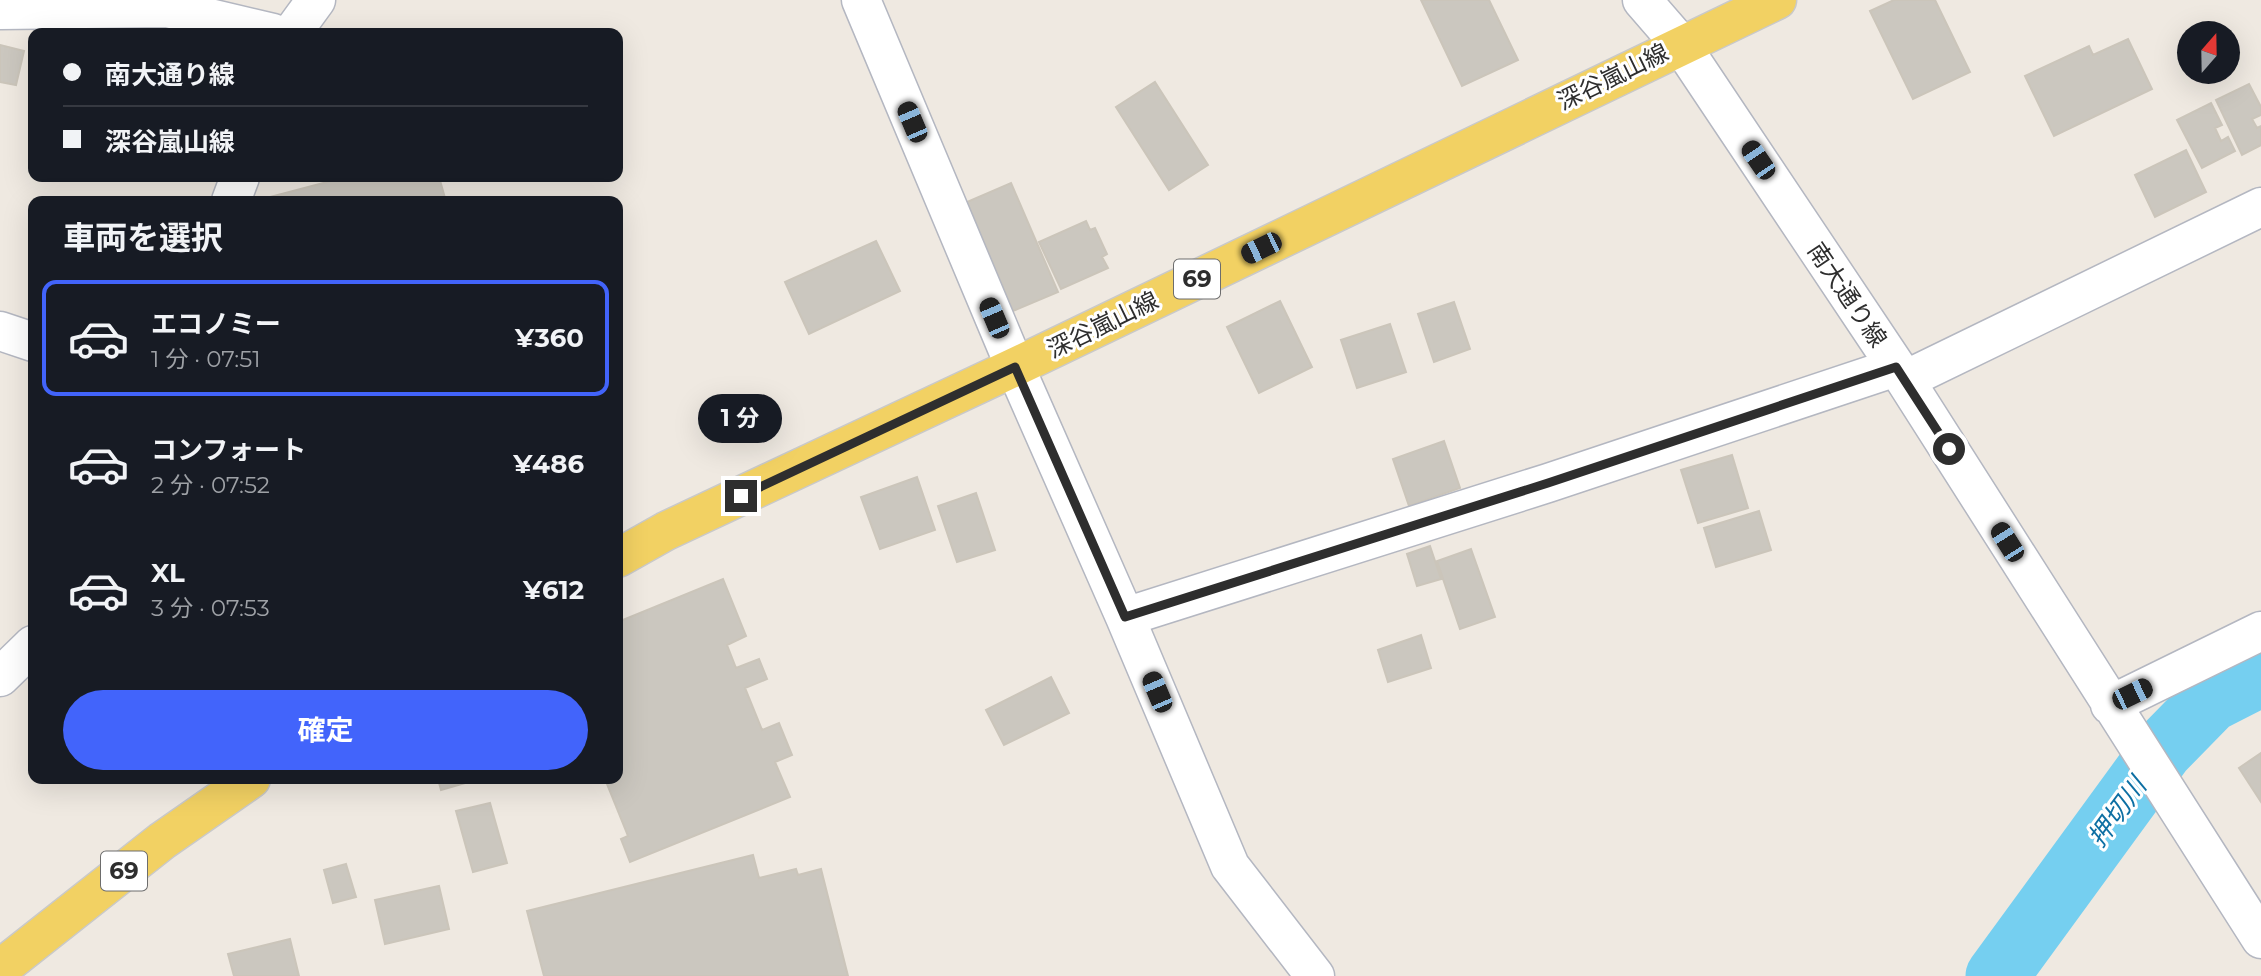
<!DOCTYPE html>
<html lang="ja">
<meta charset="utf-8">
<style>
:root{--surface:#171b24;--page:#20242c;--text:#f1f3f6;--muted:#9ea1a6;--line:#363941;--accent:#4264fb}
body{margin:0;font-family:Montserrat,"Noto Sans JP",sans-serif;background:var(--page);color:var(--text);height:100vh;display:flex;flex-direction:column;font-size:26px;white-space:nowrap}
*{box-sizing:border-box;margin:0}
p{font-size:23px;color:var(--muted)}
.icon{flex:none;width:38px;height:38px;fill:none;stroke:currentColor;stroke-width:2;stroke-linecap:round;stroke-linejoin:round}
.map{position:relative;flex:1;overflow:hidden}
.drawer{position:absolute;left:28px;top:196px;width:595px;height:588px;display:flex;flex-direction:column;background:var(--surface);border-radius:14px;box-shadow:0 7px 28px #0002}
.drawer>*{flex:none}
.hud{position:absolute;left:28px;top:28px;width:595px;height:154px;border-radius:14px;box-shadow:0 7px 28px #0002;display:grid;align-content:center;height:154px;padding:0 35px;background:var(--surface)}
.needle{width:46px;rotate:20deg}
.controls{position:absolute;left:2177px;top:21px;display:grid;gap:14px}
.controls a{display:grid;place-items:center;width:63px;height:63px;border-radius:50%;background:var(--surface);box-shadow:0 7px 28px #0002;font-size:35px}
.end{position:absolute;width:32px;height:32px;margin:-16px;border:9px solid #2e2e2e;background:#fff;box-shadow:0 0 0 4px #fff}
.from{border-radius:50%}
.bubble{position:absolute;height:49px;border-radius:24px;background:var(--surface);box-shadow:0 7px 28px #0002;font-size:23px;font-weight:700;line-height:49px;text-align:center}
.car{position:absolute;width:21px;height:42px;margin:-21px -10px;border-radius:9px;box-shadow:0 0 5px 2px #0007;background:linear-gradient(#222 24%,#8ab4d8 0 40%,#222 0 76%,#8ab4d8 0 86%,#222 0)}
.hud b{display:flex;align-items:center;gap:24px;height:66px;font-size:26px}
.hud b+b{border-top:2px solid var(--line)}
.hud i{width:18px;height:18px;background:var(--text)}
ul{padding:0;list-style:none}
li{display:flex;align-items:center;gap:21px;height:116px;margin:0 14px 10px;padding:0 21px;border:4px solid transparent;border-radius:14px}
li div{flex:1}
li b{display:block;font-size:26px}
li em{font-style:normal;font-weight:700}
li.selected{border-color:var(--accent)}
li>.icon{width:63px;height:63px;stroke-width:1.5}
h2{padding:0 35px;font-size:32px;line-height:84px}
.primary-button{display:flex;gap:14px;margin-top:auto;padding:14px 35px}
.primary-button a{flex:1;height:80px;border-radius:42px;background:var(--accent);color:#fff;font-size:28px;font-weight:700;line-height:80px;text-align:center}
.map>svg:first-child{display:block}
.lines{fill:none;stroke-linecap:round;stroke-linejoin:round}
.river{stroke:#75cff0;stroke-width:63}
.building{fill:#cbc7bf;stroke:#cbc5ba;stroke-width:2}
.minor-casing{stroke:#b4b7c1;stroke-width:41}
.major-casing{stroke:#c9c9c9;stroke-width:41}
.minor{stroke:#fff;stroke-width:38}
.major{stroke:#f2d163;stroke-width:38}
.route{stroke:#2e2e2e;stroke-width:9}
.labels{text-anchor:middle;stroke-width:6;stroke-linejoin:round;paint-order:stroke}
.shield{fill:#fff;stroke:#6d6d6d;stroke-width:2}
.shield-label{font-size:23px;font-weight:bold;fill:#2e2e2e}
.street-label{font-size:24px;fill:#2e2e2e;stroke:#fff}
.water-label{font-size:26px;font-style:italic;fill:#0d6fa3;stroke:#fff}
</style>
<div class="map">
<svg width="2261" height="976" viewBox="0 0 2261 976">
<rect width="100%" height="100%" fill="#efe9e1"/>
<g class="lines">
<path class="river" d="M1997,976l165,-226 48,-49 51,-26"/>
</g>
<path class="building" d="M1421,0h68l29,60 -56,26z
M1894,0h41l35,72 -57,27 -43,-88z
M2128,39l24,50 -98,47 -29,-60 64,-30 4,9z
M0,45l24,6 -8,34 -16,-3z
M1155,82l53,83 -39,25 -53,-83z
M2249,84l12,23v8l-9,4 5,9 4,-2v19l-19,10 -26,-55z
M2211,103l11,22 -7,3 6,13 7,-4 7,14 -33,17 -25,-48z
M2186,150l20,42 -51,25 -20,-42z
M346,177h93l6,21 -13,3h-177z
M1011,183l47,109 -45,19 -46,-109z
M1086,221l4,9 5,-2 12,26 -5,3 6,11 -47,21 -22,-47z
M876,241l24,50 -91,43 -24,-52z
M1280,301l32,66 -53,26 -32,-66z
M1454,302l16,47 -36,13 -16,-48z
M1390,324l16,48 -49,16 -16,-48z
M1444,441l16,47 -51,18 -16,-47z
M1732,455l16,53 -50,15 -17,-53z
M917,477l18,53 -55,19 -19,-52z
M976,493l19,57 -38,12 -19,-56z
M1759,511l12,39 -55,17 -12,-39z
M1430,546l11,33 -24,7 -10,-32z
M1471,549l24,68 -35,12 -23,-68z
M723,579l23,57 -19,9 9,23 23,-9 8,20 -22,9 17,42 17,-7 13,32 -17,7 15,35 -160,65 -9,-23 7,-3 -23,-57h13v-157z
M1421,635l10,33 -43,14 -10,-32z
M1051,677l18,36 -65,32 -18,-35z
M2261,753v49l-22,-34z
M438,779h41l-38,11z
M490,803l17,60 -34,9 -17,-61z
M753,855l6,23 37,-9 2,6 23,-6 27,107h-304l-17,-65z
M346,864l10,33 -23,6 -9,-33z
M439,886l10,43 -64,15 -10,-44z
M290,939l9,37h-65l-6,-22z"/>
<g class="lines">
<g class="minor-casing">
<path id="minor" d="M861,0l154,367 110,250 105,249 85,110
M1642,0l39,45 224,335 356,559
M0,10l167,-2 106,25
M292,33l24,-33
M231,201l9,-24
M0,331l33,11
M1905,380l356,-173
M1125,617l423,-134 348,-116
M0,677l33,-32
M2110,705l151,-74"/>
</g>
<g class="major-casing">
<path id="major" d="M618,558l48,-27 349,-164 762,-367
M0,969l162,-128 89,-62"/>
</g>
<use href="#minor" class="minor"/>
<use href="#major" class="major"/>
</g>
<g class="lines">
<path class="route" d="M741,496l274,-129 110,250 423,-134 348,-116 53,82"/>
</g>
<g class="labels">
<g class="shield">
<rect x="1174" y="259.5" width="46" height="39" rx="5"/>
<rect x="101" y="851.5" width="46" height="39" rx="5"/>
</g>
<g class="shield-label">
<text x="1197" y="287">69</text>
<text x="124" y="879">69</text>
</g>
<g class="street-label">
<text transform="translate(1613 77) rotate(-26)" y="8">深谷嵐山線</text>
<text transform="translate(1847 295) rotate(56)" y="8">南大通り線</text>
<text transform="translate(1103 325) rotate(-26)" y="8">深谷嵐山線</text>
</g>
<g class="water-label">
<text transform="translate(2117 812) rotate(-54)" y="9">押切川</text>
</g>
</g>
</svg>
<div class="controls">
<a><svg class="needle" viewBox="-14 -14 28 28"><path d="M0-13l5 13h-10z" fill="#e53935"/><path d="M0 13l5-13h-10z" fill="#9ea1a6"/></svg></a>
</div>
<i class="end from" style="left:1949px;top:449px"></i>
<i class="end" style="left:741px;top:496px"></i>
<div class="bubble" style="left:698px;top:394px;width:84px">1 分</div>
<i class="car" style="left:912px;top:122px;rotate:337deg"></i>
<i class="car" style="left:1758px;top:160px;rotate:326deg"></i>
<i class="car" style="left:1261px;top:248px;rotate:244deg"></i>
<i class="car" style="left:994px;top:318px;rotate:337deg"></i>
<i class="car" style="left:2007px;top:542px;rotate:328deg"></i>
<i class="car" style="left:1157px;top:692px;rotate:337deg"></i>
<i class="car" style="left:2132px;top:694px;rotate:64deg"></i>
<div class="hud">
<b><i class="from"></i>南大通り線</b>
<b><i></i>深谷嵐山線</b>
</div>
<section class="drawer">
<h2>車両を選択</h2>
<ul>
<li class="selected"><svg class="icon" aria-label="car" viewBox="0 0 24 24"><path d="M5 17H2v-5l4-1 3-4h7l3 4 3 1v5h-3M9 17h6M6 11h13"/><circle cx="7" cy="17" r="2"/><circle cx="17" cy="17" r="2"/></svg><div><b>エコノミー</b><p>1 分 · 07:51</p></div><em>¥360</em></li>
<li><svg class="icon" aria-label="car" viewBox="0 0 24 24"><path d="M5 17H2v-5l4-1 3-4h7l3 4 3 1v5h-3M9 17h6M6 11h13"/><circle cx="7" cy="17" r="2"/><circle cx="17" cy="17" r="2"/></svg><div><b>コンフォート</b><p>2 分 · 07:52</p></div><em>¥486</em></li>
<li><svg class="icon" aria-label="car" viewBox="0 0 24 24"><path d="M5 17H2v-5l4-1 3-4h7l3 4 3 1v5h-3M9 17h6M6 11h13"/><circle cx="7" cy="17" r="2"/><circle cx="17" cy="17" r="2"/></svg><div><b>XL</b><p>3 分 · 07:53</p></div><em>¥612</em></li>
</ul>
<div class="primary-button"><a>確定</a></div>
</section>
</div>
